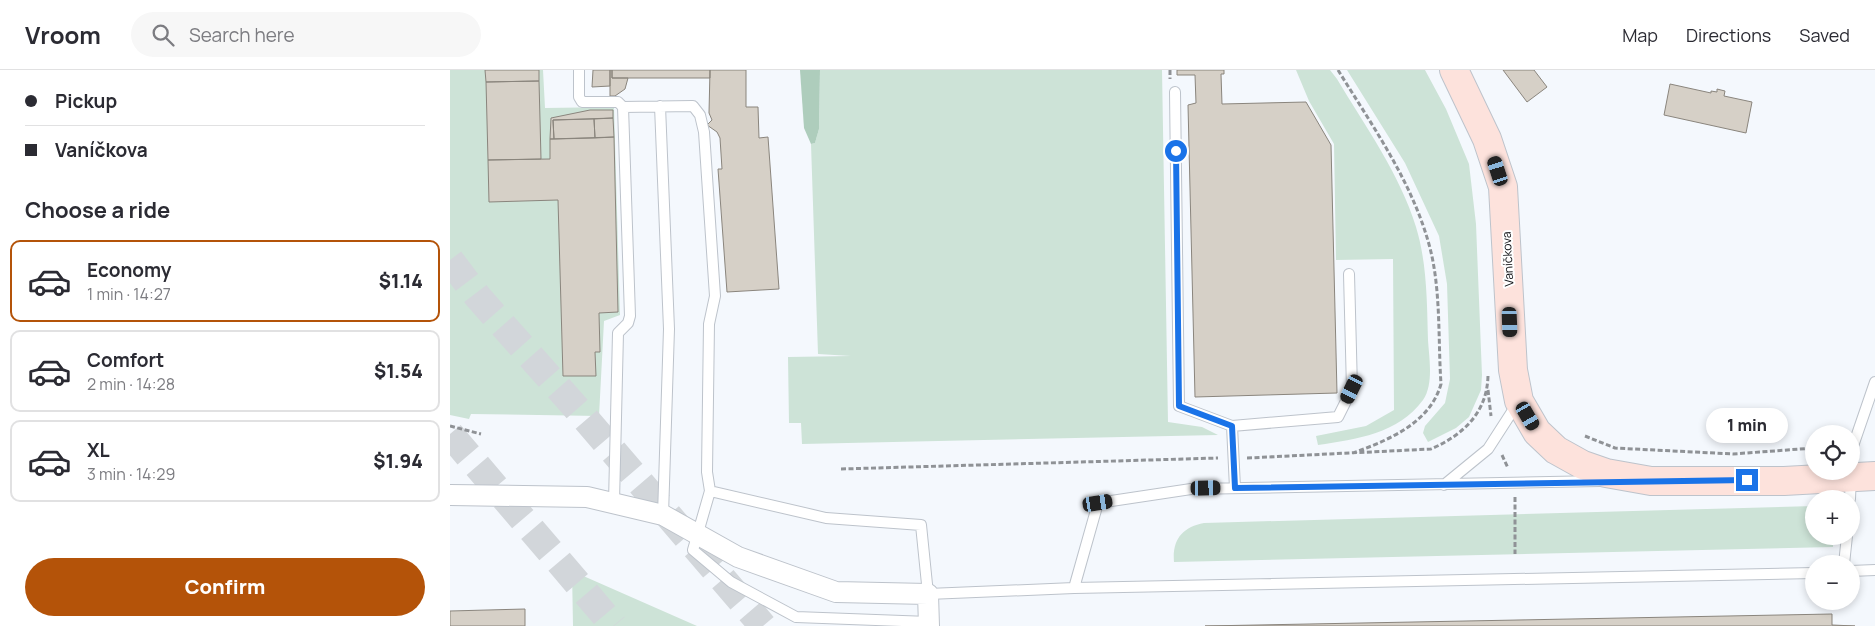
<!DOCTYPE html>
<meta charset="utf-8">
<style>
:root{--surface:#fff;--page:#f7f7f7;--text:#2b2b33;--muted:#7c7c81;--line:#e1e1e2;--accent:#b45309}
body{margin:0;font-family:Manrope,sans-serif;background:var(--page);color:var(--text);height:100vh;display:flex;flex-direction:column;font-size:19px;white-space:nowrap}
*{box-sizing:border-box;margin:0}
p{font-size:16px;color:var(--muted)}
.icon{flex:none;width:28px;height:28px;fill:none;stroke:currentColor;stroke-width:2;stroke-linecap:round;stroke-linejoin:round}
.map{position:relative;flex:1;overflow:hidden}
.drawer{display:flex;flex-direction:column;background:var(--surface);width:450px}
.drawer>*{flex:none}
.top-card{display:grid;align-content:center;height:110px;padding:0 25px;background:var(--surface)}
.fabs{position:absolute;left:1355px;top:355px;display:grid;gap:10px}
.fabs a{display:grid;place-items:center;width:55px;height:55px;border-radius:50%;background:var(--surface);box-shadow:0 2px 8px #0003;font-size:25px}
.end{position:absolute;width:22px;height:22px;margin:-11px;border:6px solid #1a73e8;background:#fff;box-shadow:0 0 0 2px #fff}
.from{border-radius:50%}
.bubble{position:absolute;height:35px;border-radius:18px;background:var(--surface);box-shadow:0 2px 8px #0003;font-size:16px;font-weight:800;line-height:35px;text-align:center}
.car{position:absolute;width:15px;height:30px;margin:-15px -8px;border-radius:6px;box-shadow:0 0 4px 1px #0007;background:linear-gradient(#222 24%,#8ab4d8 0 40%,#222 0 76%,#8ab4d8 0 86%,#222 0)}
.top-card b{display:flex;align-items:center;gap:18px;height:48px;font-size:19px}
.top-card b+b{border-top:1px solid var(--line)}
.top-card i{width:12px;height:12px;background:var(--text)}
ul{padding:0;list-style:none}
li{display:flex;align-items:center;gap:15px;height:82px;margin:0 10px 8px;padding:0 15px;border:2px solid var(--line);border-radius:10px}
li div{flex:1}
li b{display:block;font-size:19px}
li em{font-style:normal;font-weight:800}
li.active{border-color:var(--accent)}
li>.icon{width:45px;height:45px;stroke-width:1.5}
h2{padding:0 25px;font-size:22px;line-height:60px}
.primary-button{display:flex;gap:10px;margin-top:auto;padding:10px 25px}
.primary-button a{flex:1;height:58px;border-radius:30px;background:var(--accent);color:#fff;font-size:20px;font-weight:800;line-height:58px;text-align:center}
header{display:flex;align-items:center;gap:30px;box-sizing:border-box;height:70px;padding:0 25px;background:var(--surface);border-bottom:1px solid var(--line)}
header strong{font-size:24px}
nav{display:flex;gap:28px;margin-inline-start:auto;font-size:18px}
.search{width:350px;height:45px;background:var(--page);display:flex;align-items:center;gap:12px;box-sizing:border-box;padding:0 18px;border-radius:28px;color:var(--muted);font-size:19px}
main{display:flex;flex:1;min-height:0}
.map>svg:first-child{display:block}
.green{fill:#cde3d7}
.forest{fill:#aecdbc}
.building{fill:#d6d0c7;stroke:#8a857d}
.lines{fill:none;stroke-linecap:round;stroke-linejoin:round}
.trunk-tunnel{stroke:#d2d6da;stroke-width:28;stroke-dasharray:28 14;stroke-linecap:butt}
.service-casing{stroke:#bdc3cb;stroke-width:12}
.minor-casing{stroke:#bdc3cb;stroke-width:22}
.secondary-casing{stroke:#bdc3cb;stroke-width:30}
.path{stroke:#8f9296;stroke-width:3;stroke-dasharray:5 2.5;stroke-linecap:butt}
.service{stroke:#fff;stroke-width:10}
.minor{stroke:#fff;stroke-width:20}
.secondary{stroke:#fde2dc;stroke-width:28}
.route{stroke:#1a73e8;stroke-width:6}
.labels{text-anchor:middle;stroke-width:4;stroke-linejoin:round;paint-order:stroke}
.street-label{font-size:12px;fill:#121417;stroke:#fff}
</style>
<header>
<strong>Vroom</strong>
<div class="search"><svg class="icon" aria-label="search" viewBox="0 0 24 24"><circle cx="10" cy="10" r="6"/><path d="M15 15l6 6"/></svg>Search here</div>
<nav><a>Map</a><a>Directions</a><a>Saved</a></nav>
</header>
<main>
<section class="drawer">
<div class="top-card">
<b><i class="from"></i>Pickup</b>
<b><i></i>Vaníčkova</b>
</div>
<h2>Choose a ride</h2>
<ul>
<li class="active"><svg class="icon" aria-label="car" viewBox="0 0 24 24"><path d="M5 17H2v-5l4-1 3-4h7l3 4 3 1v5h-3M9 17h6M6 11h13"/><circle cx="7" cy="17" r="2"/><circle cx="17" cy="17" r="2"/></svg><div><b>Economy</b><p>1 min · 14:27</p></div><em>$1.14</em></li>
<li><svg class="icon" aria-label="car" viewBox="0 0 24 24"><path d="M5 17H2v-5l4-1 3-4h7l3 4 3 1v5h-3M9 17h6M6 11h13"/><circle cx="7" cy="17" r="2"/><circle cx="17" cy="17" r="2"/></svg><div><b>Comfort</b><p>2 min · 14:28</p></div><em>$1.54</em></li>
<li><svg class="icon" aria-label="car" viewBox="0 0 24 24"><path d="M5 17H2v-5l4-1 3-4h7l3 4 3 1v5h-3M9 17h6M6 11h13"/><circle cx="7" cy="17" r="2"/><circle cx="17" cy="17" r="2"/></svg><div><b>XL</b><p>3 min · 14:29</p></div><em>$1.94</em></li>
</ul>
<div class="primary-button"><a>Confirm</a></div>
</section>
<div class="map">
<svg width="1425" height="556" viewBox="0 0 1425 556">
<rect width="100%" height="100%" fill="#f4f8fd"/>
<path class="green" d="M0,0h93l2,38 69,-1 6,208 -16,6 -5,95 -128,-2 -2,5 -19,-4z
M370,0h342l6,352 34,5 16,8 -416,9 -1,-21h-12l-1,-66 63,-1 -33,-2 -7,-210 4,-1 4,-14z
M846,0h34l7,9c28,47 63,95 79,148 11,36 11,75 12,113 1,17 6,44 -5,60 -25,34 -66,39 -105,45l-2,-9 50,-10 28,-16 -1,-151 -57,1 -2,-116 -25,-43z
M897,0h78l21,39 23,55 7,60 6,151 -1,15 -12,27 -13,11 -28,14 -5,-9 2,-7 20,-23 5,-24 -3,-95 -8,-48 -34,-73z
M1364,436v30h19v11l-659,15c-2,-23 9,-35 30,-39z
M122,501l125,55h-124z"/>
<path class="forest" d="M350,0h20l-1,59 -4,14 -4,1 -7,-16z"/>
<path class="building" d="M35,0h54v11l-53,1z
M143,0h17v16l-18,1z
M160,0h2v8h16l-3,11 -10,7h-5z
M162,0h98v8h-98z
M260,0h36v37h12l1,31 9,-1 11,152 -52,3 -9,-123h4l-2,-31 -3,-6 -10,-7 5,-5 -3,-7z
M727,0h47v4h-3l1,30 84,-2 25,43 6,248 -142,4 -7,-292 8,-2 -1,-28h-18z
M1053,0h31l13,17 -20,15z
M89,11l2,78 -53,1 -2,-78z
M1220,14l41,9v-2l6,1v-3l8,2 -1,5 28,6 -6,31 -82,-18z
M140,40h23v8l-60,2 1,19h-4l1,-21z
M163,48l1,19 -19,1 -1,-19z
M144,49l1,19 -41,1 -1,-19z
M164,67l4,175 -19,1 1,39h-5l1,24h-33l-5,-176 -69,2 -1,-42 62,-1v-20z
M75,539v17h-75v-15z
M1382,544v11l23,1h-650z"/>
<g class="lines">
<path class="trunk-tunnel" d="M0,190l28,37 100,113 185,216
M0,364l164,192"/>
<g class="service-casing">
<path id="service" d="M129,0v27l3,5h36l5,5
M725,22l4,314 53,20
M210,36l9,223 -6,186
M994,415l44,-36 29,-45
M785,418l-3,-62 106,-9 14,-28 -3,-115
M1400,429l2,-50 23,-67
M164,432l4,-169 10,-10 2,-7 -7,-209 70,-1 7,9 4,17 11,164 -6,28 -2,148 3,19
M1394,494l3,-28
M1401,501l24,-1
M624,518l24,-85 93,-14 409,-8
M479,552l-133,-5 -65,-35 -38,-32 17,-59 116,27 95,7 7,69 146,-6 740,-15"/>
</g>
<g class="minor-casing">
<path id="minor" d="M0,425l137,2 76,18 75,42 98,35 92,2 1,32"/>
</g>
<g class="secondary-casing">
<path id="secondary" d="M1004,0l33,69 16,48 10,183 6,31 18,31 19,18 27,15 23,8 45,8h133l91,-5"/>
</g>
<path class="path" d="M720,0v9
M888,0c35,57 75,113 92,178 11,43 8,92 11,136 -11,39 -52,56 -88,69
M1038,320l3,26
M0,356l31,8
M1135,366l30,12 118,6 81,-6
M1052,385l6,13
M797,388l184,-9c32,-14 56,-36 57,-73
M391,399l377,-11
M1065,427v57"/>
<use href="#service" class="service"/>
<use href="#minor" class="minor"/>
<use href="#secondary" class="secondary"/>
</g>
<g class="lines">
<path class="route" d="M726,81l3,255 53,20 3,62 512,-8"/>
</g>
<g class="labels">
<g class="street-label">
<text transform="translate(1058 189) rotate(-93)" y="4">Vaníčkova</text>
</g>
</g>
</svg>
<div class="fabs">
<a><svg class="icon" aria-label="locate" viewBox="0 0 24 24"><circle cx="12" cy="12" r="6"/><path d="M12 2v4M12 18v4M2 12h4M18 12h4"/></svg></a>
<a>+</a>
<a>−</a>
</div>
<i class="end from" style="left:726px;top:81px"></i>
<i class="end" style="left:1297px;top:410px"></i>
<div class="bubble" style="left:1256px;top:338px;width:82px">1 min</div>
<i class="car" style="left:1048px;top:101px;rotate:342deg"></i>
<i class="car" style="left:1060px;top:252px;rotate:178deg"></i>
<i class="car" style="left:902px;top:319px;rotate:206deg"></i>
<i class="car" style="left:1078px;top:346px;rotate:150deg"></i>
<i class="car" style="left:756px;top:418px;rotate:89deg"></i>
<i class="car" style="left:648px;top:433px;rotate:81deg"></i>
</div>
</main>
